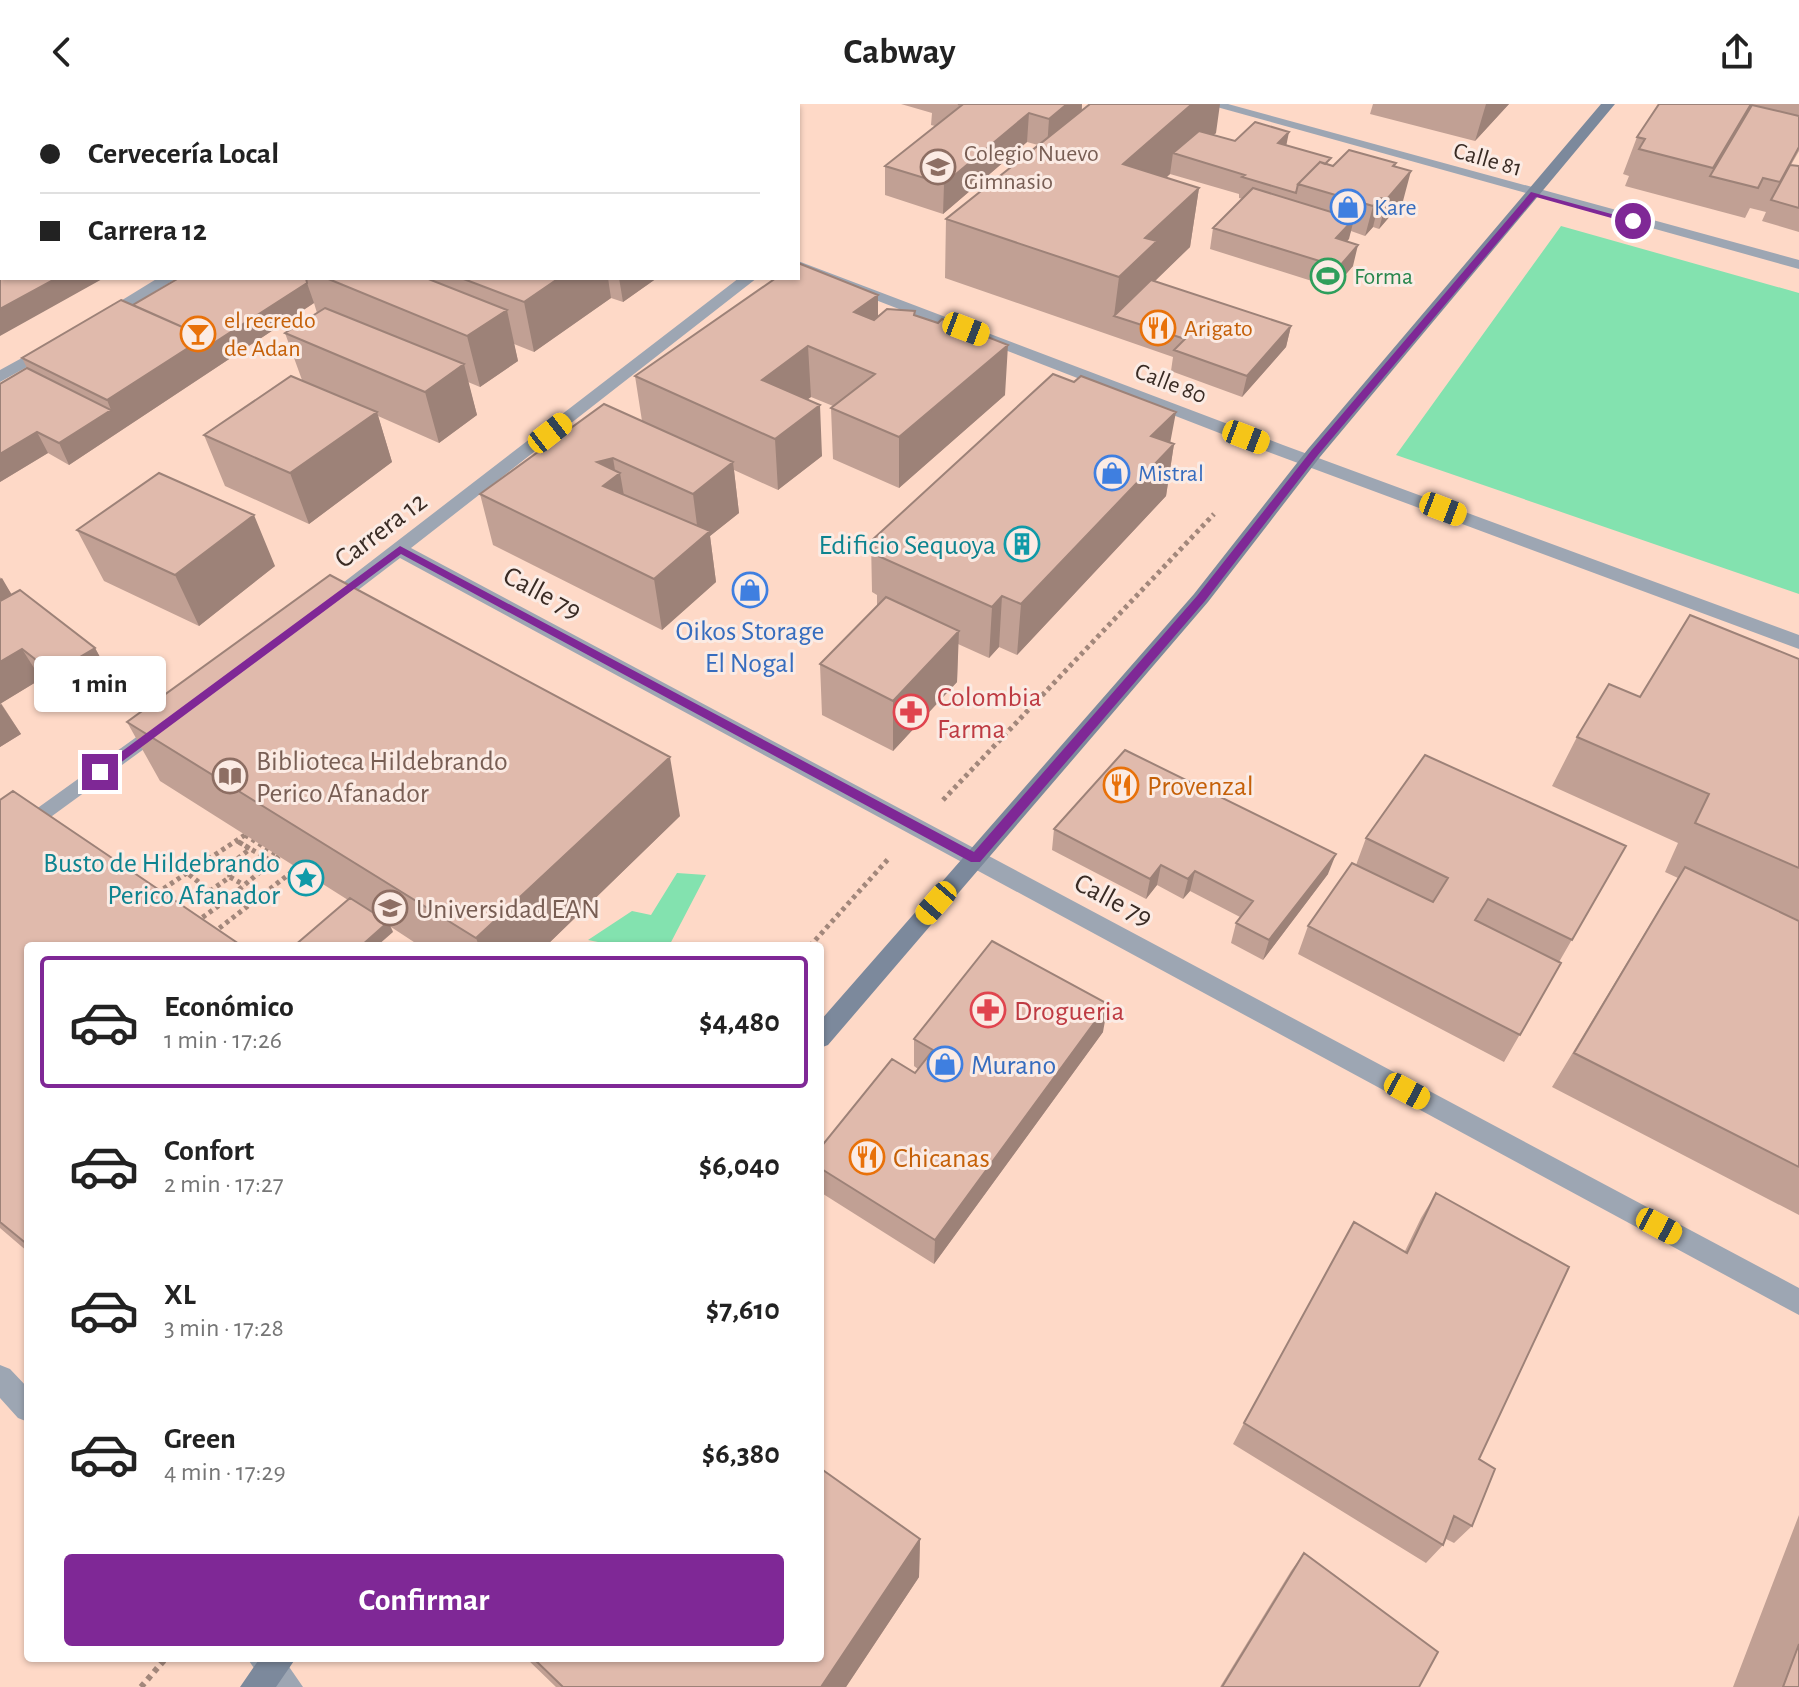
<!DOCTYPE html>
<html lang="es">
<meta charset="utf-8">
<style>
:root{--surface:#fff;--page:#f2f2f2;--text:#222;--muted:#767676;--line:#e0e0e0;--accent:#7f2896}
body{margin:0;font-family:"Alegreya Sans",sans-serif;background:var(--page);color:var(--text);height:100vh;display:flex;flex-direction:column;font-size:30px;white-space:nowrap}
*{box-sizing:border-box;margin:0}
p{font-size:26px;color:var(--muted)}
.icon{flex:none;width:44px;height:44px;fill:none;stroke:currentColor;stroke-width:2;stroke-linecap:round;stroke-linejoin:round}
.map{position:relative;flex:1;overflow:hidden}
.side{position:absolute;left:24px;top:838px;width:800px;height:720px;display:flex;flex-direction:column;background:var(--surface);border-radius:8px;box-shadow:0 2px 6px #0004}
.side>*{flex:none}
.guide{position:absolute;left:0px;top:0px;width:800px;height:176px;box-shadow:0 2px 6px #0004;display:grid;align-content:center;height:176px;padding:0 40px;background:var(--surface)}
.end{position:absolute;width:36px;height:36px;margin:-18px;border:10px solid #7f2896;background:#fff;box-shadow:0 0 0 4px #fff}
.from{border-radius:50%}
.bubble{position:absolute;height:56px;border-radius:8px;background:var(--surface);box-shadow:0 2px 6px #0004;font-size:26px;font-weight:600;line-height:56px;text-align:center}
.car{position:absolute;width:24px;height:48px;margin:-24px -12px;border-radius:10px;box-shadow:0 0 6px 2px #0007;background:linear-gradient(#f5c518 24%,#345 0 40%,#f5c518 0 76%,#345 0 86%,#f5c518 0)}
.guide b{display:flex;align-items:center;gap:28px;height:76px;font-size:30px}
.guide b+b{border-top:2px solid var(--line)}
.guide i{width:20px;height:20px;background:var(--text)}
ul{padding:14px 0 0;list-style:none}
li{display:flex;align-items:center;gap:24px;height:132px;margin:0 16px 12px;padding:0 24px;border:4px solid transparent;border-radius:8px}
li div{flex:1}
li b{display:block;font-size:30px}
li em{font-style:normal;font-weight:600}
li.selected{border-color:var(--accent)}
li>.icon{width:72px;height:72px;stroke-width:1.5}
.cta{display:flex;gap:16px;margin-top:auto;padding:16px 40px}
.cta a{flex:1;height:92px;border-radius:8px;background:var(--accent);color:#fff;font-size:32px;font-weight:600;line-height:92px;text-align:center}
header{display:flex;justify-content:space-between;align-items:center;height:104px;padding:0 40px;background:var(--surface);font-size:36px;font-weight:600}
.map>svg:first-child{display:block}
.green{fill:#83e2af}
.lines{fill:none;stroke-linecap:round;stroke-linejoin:round}
.path-far1{stroke:#a2877b;stroke-width:5;stroke-dasharray:4 4;stroke-linecap:butt}
.path{stroke:#a2877b;stroke-width:6;stroke-dasharray:5 5;stroke-linecap:butt}
.minor{fill:#9da6b3;fill-rule:evenodd}
.tertiary{fill:#9da6b3;fill-rule:evenodd}
.secondary{fill:#7c899c;fill-rule:evenodd}
.wall{fill:#c1a094}
.shaded-wall{fill:#9d8278}
.building{fill:#e0baac;stroke:#9d8278;stroke-width:2}
.route{fill:#7f2896}
.labels{text-anchor:middle;stroke-width:6;stroke-linejoin:round;paint-order:stroke}
.far-education-label{font-size:24px;fill:#785e54;stroke:#fbebe4;text-anchor:start}
.far-street-label{font-size:24px;fill:#392b24;stroke:#fbebe4}
.far-shop-label{font-size:24px;fill:#366cbe;stroke:#fbebe4;text-anchor:start}
.far-leisure-label{font-size:24px;fill:#27864d;stroke:#fbebe4;text-anchor:start}
.far-food-label{font-size:24px;fill:#c56008;stroke:#fbebe4;text-anchor:start}
.street-label{font-size:28px;fill:#392b24;stroke:#fbebe4}
.culture-label{font-size:28px;fill:#0d838f;stroke:#fbebe4;text-anchor:end}
.shop-label{font-size:28px;fill:#366cbe;stroke:#fbebe4}
.health-label{font-size:28px;fill:#be3a42;stroke:#fbebe4;text-anchor:start}
.education-label{font-size:28px;fill:#785e54;stroke:#fbebe4;text-anchor:start}
.food-label{font-size:28px;fill:#c56008;stroke:#fbebe4;text-anchor:start}
</style>
<header><svg class="icon" aria-label="back" viewBox="0 0 24 24"><path d="M15 5l-7 7 7 7"/></svg>Cabway<svg class="icon" aria-label="share" viewBox="0 0 24 24"><path d="M12 15V3M7 8l5-5 5 5M5 13v7h14v-7"/></svg></header>
<div class="map">
<svg width="1799" height="1583" viewBox="0 0 1799 1583">
<rect width="100%" height="100%" fill="#fed9c7"/>
<path class="green" d="M1561,122l238,67v301l-403,-139z
M677,769l29,2 -37,71h-51l-30,-6 44,-29 19,4z"/>
<g class="lines">
<path class="path-far1" d="M943,696l271,-286
M245,731l34,21 -55,46 -37,-29z
M230,773l14,8
M210,787l20,-14 -2,-11 22,-17 -13,-8 36,21
M157,789l30,-20
M196,818l28,-20
M213,829l84,-65
M810,842l80,-89"/>
<path class="path" d="M141,1583l25,-29"/>
<path class="minor" d="M148,0h16l-18,2z
M387,0h17l2,2h-17z
M0,76h2l-2,9z
M798,157l485,184 516,190v14l-528,-196 -473,-183z
M158,174h19l-70,43 -14,-3z
M739,174h18l-346,270 1388,740v27l-1399,-757 -64,49h-14v-8z
M51,238l8,5 -2,3 -57,32v-12z
M163,614l10,7 -3,5 -170,124v-19z
M0,1261l10,4 18,19v34l-10,-4 -18,-20z
M247,1554h36l20,29h-36z"/>
<path class="tertiary" d="M1206,0h22l571,156v9z"/>
<path class="secondary" d="M1601,0h14l-295,353 -112,145 -380,443 -8,3v-27l374,-427 114,-145z
M260,1554h36l-20,29h-36z"/>
</g>
<path class="wall" d="M491,0h26l-3,2h-18z
M521,0h101l-3,2h-97z
M901,0h181v6l134,23 -3,2 22,6 52,4 46,21 63,-3 -1,3 8,35 -24,28 -6,-2 -8,9 -14,-5 -4,10 6,25 -19,22 -124,-39 3,-21 30,-29 -4,-1v-4l-69,-20 -4,4 33,10 -9,59 -36,34 137,45 -5,21 -44,50 -71,-26 2,-14 -228,-79 1,-59 92,-74 -11,-3 -84,72 -58,-19v-29l50,-40 -4,-1 1,-12z
M1373,0h136l-34,37 -105,-27z
M1659,0h140v47l-8,14 8,1v66l-37,-11 4,-9 -16,-4 -5,10 -120,-32 4,-10 -6,-2 14,-37z
M179,174h478l-34,24 -12,-4 -77,54 -20,-8 4,17 -38,26 -12,-5 9,33 -38,28 -61,-27 14,46 -83,62 -84,-38 -21,-51 98,-55 -17,-47 32,-20 -3,-10 -245,162 -21,-12 -48,29 27,-114 -5,-10 111,-53z
M915,211l90,80 -106,93 -66,-29 -2,-51 2,-2 -22,-9 -4,2 15,57 -44,34 -44,-20 5,43 -29,23 6,46 -54,48 -169,-85 -13,-51 162,-73 -7,-45 243,-59z
M1170,339l4,1 -8,52 -149,159 -18,-8 -10,11 -31,-14 -1,38 -64,69 -71,-36 -2,-51 57,-58v-11l-5,-3 -1,-51z
M77,426l198,36 -76,60 -95,-45z
M0,473l12,18 83,53 17,31 -41,24 -30,-24 -40,24 20,31 -21,13z
M1799,555v556l-247,-128 126,-209 -13,-6 13,-29 -126,-57 25,-49 63,-40z
M127,618l553,94 -134,130h-126l-29,-19 2,5 -45,-32 -188,-119z
M0,696l28,146v306l-28,-24z
M1054,725l274,45 -65,86 -32,-17 5,-20 4,-6 -50,-26 -7,8 -26,-14 -11,14 -94,-49z
M1366,734l260,8 -67,116 2,1 -57,99 -206,-108 10,-28 48,-61z
M1103,928l-169,232 -114,-72v-44l95,-75 3,-4 -4,-3v-27z
M1436,1089l43,266 -7,67 -18,17 -8,-4 -3,6 -17,18 -193,-119 11,-21 161,-172 16,-33z
M1799,1411v172h-66z
M920,1435l-1,38 -73,110h-290l-30,-29h294z
M1304,1449l115,134h-199l71,-116z"/>
<path class="shaded-wall" d="M34,0h62l1,2h-67z
M575,0h47l-3,2h-43z
M723,0h45l-3,2h-45z
M1067,0h15l-1,15 -34,29 2,-29z
M1192,0h28l-4,29 -28,25 -15,-5 -3,21 -54,49 7,-59z
M1486,0h23l-34,37z
M1029,9l-2,29 -84,72 1,-30z
M2,14v35l-2,1v-35z
M1289,28l-4,20 -7,-9z
M1411,67l-8,30 -24,28 8,-30z
M1199,84l-9,59 -39,38 -37,31 5,-39 26,-39z
M1380,94l-7,29 -8,9 8,-30z
M1354,115l-5,20 -17,20 4,-21z
M2,134v37l-2,1v-37z
M1358,141l-5,21 -19,22 5,-21z
M57,174h47l-104,58v-27z
M559,174h49l3,20 -77,54 -10,-50z
M619,174h38l-34,24z
M307,179l7,20 -245,162 -10,-22 52,-33 -4,-10 98,-63z
M878,191v50l-24,-33z
M507,206l11,51 -38,26 -13,-51z
M1291,222l-5,21 -44,50 5,-21z
M1008,241l-3,50 -106,93v-51z
M808,242l3,51 -45,33 -4,-50z
M464,260l13,51 -38,28 -14,-51z
M820,301l2,51 -44,34 -3,-51z
M377,308l15,50 -83,62 -19,-51z
M1176,308l-7,37 5,-5 -8,52 -149,159 4,-51 130,-168z
M37,328l11,21 -48,29v-28z
M613,354l3,18 4,-3 9,51 -16,13 -16,-75z
M733,358l6,51 -29,23 6,46 -54,48 -8,-51 45,-38 -6,-47z
M254,411l21,51 -76,60 -24,-51z
M2,474l18,31 -20,11v-41z
M1002,492l-3,51 -10,11 3,-51z
M959,527l-2,51 -64,69v-50z
M95,544l17,31 -41,24 -18,-30z
M22,545l19,30 -41,25v-42z
M1,600l20,30 -21,13v-42z
M670,653l10,59 -134,130h-67l-3,-8z
M1336,750l-8,20 -65,86 6,-20z
M1161,761l-4,20 -11,14 4,-20z
M1195,767l-5,20 -7,8 5,-20z
M388,818l5,10 -16,14h-16z
M1108,900l-5,28 -169,232 1,-24z
M920,1435l-1,38 -73,110h-25z"/>
<path class="building" d="M0,0h34l-4,2h-28v12l-2,1z
M180,0h174l5,2h-183z
M644,0h79l-3,2h-79z
M958,0h109l-18,15 -20,-6 -85,71 -59,-18 77,-61z
M1090,0h102l-69,60 76,24 -54,50 12,3 -38,36 -173,-58z
M1659,0h92l-38,64 -74,-19 6,-10 -8,-2z
M1752,1l47,11v31l-19,35 -17,-4 -5,10 -48,-12z
M1255,18l34,10 -11,11 53,15 -6,6 -5,-2 -22,22 -2,9 -54,-16 3,-2 -72,-22 26,-22 36,10z
M1349,46l47,13 -3,3 18,5 -24,28 -7,-1 -7,8 -75,-22 22,-22 13,4z
M1790,61l9,1v42l-28,-8z
M1253,84l101,31 -18,19 22,7 -19,22 -126,-39z
M2,90v29l-2,-1v-27z
M0,118l2,1v15l-2,1z
M2,145v29h55l-57,31v-59z
M798,159l80,32 -24,17 20,8 13,-11 28,2 -1,4 24,8 4,-4 66,26 -109,92 -68,-29 44,-34 -67,-28 -46,34 58,25 -45,34 -140,-63 141,-98h22z
M179,174h127l1,5 -98,63 -4,-9 -72,-32z
M326,174h100l81,32 -40,26z
M461,174h98l-35,24z
M1151,176l140,46 -44,50 -73,-26 11,-11 -71,-23z
M121,196l84,37 -98,63 -85,-42z
M325,204l139,56 -39,28 -140,-59z
M27,264l84,42 -52,33 -22,-11 -37,22v-70z
M1053,270l21,8 7,-6 95,36 -25,24 23,8 -153,160 -19,-8 -10,11 -116,-52 8,-7 -13,-7z
M291,272l86,36 -87,61 -86,-38z
M604,300l129,58 -40,32 -80,-36 -16,4 23,11 -17,13 107,45 -56,48 -174,-85z
M159,369l95,42 -79,60 -98,-45z
M330,471l340,182 -194,181 -349,-216z
M20,486l75,58 -42,25 -31,-24 -22,13v-61z
M886,493l73,34 -66,70 -73,-37z
M1690,511l109,44v209l-104,-45 14,-29 -132,-57 32,-53 31,13z
M1125,646l211,104 -67,86 -33,-17 17,-22 -58,-30 -7,8 -27,-14 -11,14 -96,-50z
M1425,651l201,91 -54,94 -84,-41 -13,21 86,43 -41,72 -212,-109 44,-63 81,39 15,-24 -82,-40z
M13,687l229,155h-214v299l-28,-23v-422z
M1685,763l114,54v246l-225,-114z
M350,794l38,24 -27,24h-67z
M992,837l116,63 -173,236 -115,-72v-20l72,-89 23,14 18,-23 -19,-11z
M1436,1089l133,74 -90,192 16,10 -23,57 -18,-10 -11,29 -199,-122 110,-201 53,31z
M820,1364l100,71 -99,148h-258l-30,-29h287z
M1304,1449l134,99 -19,35h-197z
M1799,1540v43h-16z"/>
<path class="route" d="M1531,88l106,29 -4,3 -97,-27 -218,258 -113,146 -225,261h-9l-570,-308 -297,221 -10,-3 306,-226 574,306 223,-256 114,-145z"/>
<defs>
<g id="school-ring" transform="scale(1.8)"><circle r="9.5" fill="#fbebe4" stroke="#8d6e63" stroke-width="1.5"/><path d="M0-5L7-2L0 1L-7-2ZM-4 1L0 2.5L4 1V4Q0 6-4 4Z" fill="#8d6e63"/></g>
<g id="shop-ring" transform="scale(1.8)"><circle r="9.5" fill="#fbebe4" stroke="#3f7fe0" stroke-width="1.5"/><path d="M-5-2.5h2.3a2.7 3.5 0 0 1 5.4 0H5L5.5 6h-11ZM-1.5-2.5h3a1.5 2.3 0 0 0-3 0Z" fill="#3f7fe0"/></g>
<g id="stadium-ring" transform="scale(1.8)"><circle r="9.5" fill="#fbebe4" stroke="#2e9e5b" stroke-width="1.5"/><path d="M0-5a6.5 5 0 1 0 0 10a6.5 5 0 1 0 0-10ZM-3.5-1.8h7v3.6h-7Z" fill="#2e9e5b"/></g>
<g id="restaurant-ring" transform="scale(1.8)"><circle r="9.5" fill="#fbebe4" stroke="#e8710a" stroke-width="1.5"/><path d="M-5-6h1v4h1v-4h1v4h1v-4h1v5L-1.5 .5V6h-2V.5L-5-1ZM5-6V6H3V1.5H1.5Q1.5-4 5-6Z" fill="#e8710a"/></g>
<g id="bar-ring" transform="scale(1.8)"><circle r="9.5" fill="#fbebe4" stroke="#e8710a" stroke-width="1.5"/><path d="M-6-5H6L.8 .8V4.5H3.5V6h-7V4.5H-.8V.8Z" fill="#e8710a"/></g>
<g id="building-ring" transform="scale(1.8)"><circle r="9.5" fill="#fbebe4" stroke="#0f9aa8" stroke-width="1.5"/><path d="M-4-6H4V6H1V3H-1V6H-4ZM-2.5-4.3h1.7v1.8h-1.7ZM.8-4.3h1.7v1.8H.8ZM-2.5-1h1.7V.8h-1.7ZM.8-1h1.7V.8H.8Z" fill="#0f9aa8"/></g>
<g id="pharmacy-ring" transform="scale(1.8)"><circle r="9.5" fill="#fbebe4" stroke="#e0444e" stroke-width="1.5"/><path d="M-2-6h4v4h4v4h-4v4h-4v-4h-4v-4h4Z" fill="#e0444e"/></g>
<g id="library-ring" transform="scale(1.8)"><circle r="9.5" fill="#fbebe4" stroke="#8d6e63" stroke-width="1.5"/><path d="M-6-4Q-3-5.5-.7-3.5V5Q-3 3-6 4ZM6-4Q3-5.5 .7-3.5V5Q3 3 6 4Z" fill="#8d6e63"/></g>
<g id="sight-ring" transform="scale(1.8)"><circle r="9.5" fill="#fbebe4" stroke="#0f9aa8" stroke-width="1.5"/><path d="M0-6L1.8-2.2L6-1.7L2.9 1.2L3.7 5.4L0 3.3L-3.7 5.4L-2.9 1.2L-6-1.7L-1.8-2.2Z" fill="#0f9aa8"/></g>
<g id="university-ring" transform="scale(1.8)"><circle r="9.5" fill="#fbebe4" stroke="#8d6e63" stroke-width="1.5"/><path d="M0-5L7-2L0 1L-7-2ZM-4 1L0 2.5L4 1V4Q0 6-4 4Z" fill="#8d6e63"/></g>
</defs>
<g fill-rule="evenodd">
<use href="#school-ring" x="938" y="63"/>
<use href="#shop-ring" x="1348" y="103"/>
<use href="#stadium-ring" x="1328" y="172"/>
<use href="#restaurant-ring" x="1158" y="224"/>
<use href="#bar-ring" x="198" y="230"/>
<use href="#shop-ring" x="1112" y="369"/>
<use href="#building-ring" x="1022" y="440"/>
<use href="#shop-ring" x="750" y="486"/>
<use href="#pharmacy-ring" x="911" y="608"/>
<use href="#library-ring" x="230" y="672"/>
<use href="#restaurant-ring" x="1121" y="681"/>
<use href="#sight-ring" x="306" y="774"/>
<use href="#university-ring" x="390" y="804"/>
<use href="#pharmacy-ring" x="988" y="906"/>
<use href="#shop-ring" x="945" y="960"/>
<use href="#restaurant-ring" x="867" y="1053"/>
</g>
<g class="labels">
<g class="far-education-label">
<text x="964" y="57">Colegio Nuevo<tspan x="964" dy="28">Gimnasio</tspan></text>
</g>
<g class="far-street-label">
<text transform="translate(1488 55) rotate(16)" y="8">Calle 81</text>
<text transform="translate(1171 279) rotate(21)" y="8">Calle 80</text>
</g>
<g class="far-shop-label">
<text x="1374" y="111">Kare</text>
<text x="1138" y="377">Mistral</text>
</g>
<g class="far-leisure-label">
<text x="1354" y="180">Forma</text>
</g>
<g class="far-food-label">
<text x="224" y="224">el recredo<tspan x="224" dy="28">de Adan</tspan></text>
<text x="1184" y="232">Arigato</text>
</g>
<g class="street-label">
<text transform="translate(380 425) rotate(-37)" y="10">Carrera 12</text>
<text transform="translate(543 488) rotate(28)" y="10">Calle 79</text>
<text transform="translate(1114 795) rotate(28)" y="10">Calle 79</text>
</g>
<g class="culture-label">
<text x="996" y="450">Edificio Sequoya</text>
<text x="280" y="768">Busto de Hildebrando<tspan x="280" dy="32">Perico Afanador</tspan></text>
</g>
<g class="shop-label">
<text x="750" y="536">Oikos Storage<tspan x="750" dy="32">El Nogal</tspan></text>
<text x="971" y="970" text-anchor="start">Murano</text>
</g>
<g class="health-label">
<text x="937" y="602">Colombia<tspan x="937" dy="32">Farma</tspan></text>
<text x="1014" y="916">Drogueria</text>
</g>
<g class="education-label">
<text x="256" y="666">Biblioteca Hildebrando<tspan x="256" dy="32">Perico Afanador</tspan></text>
<text x="416" y="814">Universidad EAN</text>
</g>
<g class="food-label">
<text x="1147" y="691">Provenzal</text>
<text x="893" y="1063">Chicanas</text>
</g>
</g>
</svg>
<i class="end from" style="left:1633px;top:117px"></i>
<i class="end" style="left:100px;top:668px"></i>
<div class="bubble" style="left:34px;top:552px;width:132px">1 min</div>
<i class="car" style="left:966px;top:225px;rotate:111deg"></i>
<i class="car" style="left:550px;top:329px;rotate:52deg"></i>
<i class="car" style="left:1246px;top:333px;rotate:111deg"></i>
<i class="car" style="left:1443px;top:405px;rotate:111deg"></i>
<i class="car" style="left:936px;top:799px;rotate:221deg"></i>
<i class="car" style="left:1407px;top:987px;rotate:118deg"></i>
<i class="car" style="left:1659px;top:1122px;rotate:118deg"></i>
<div class="guide">
<b><i class="from"></i>Cervecería Local</b>
<b><i></i>Carrera 12</b>
</div>
<section class="side">
<ul>
<li class="selected"><svg class="icon" aria-label="car" viewBox="0 0 24 24"><path d="M5 17H2v-5l4-1 3-4h7l3 4 3 1v5h-3M9 17h6M6 11h13"/><circle cx="7" cy="17" r="2"/><circle cx="17" cy="17" r="2"/></svg><div><b>Económico</b><p>1 min · 17:26</p></div><em>$4,480</em></li>
<li><svg class="icon" aria-label="car" viewBox="0 0 24 24"><path d="M5 17H2v-5l4-1 3-4h7l3 4 3 1v5h-3M9 17h6M6 11h13"/><circle cx="7" cy="17" r="2"/><circle cx="17" cy="17" r="2"/></svg><div><b>Confort</b><p>2 min · 17:27</p></div><em>$6,040</em></li>
<li><svg class="icon" aria-label="car" viewBox="0 0 24 24"><path d="M5 17H2v-5l4-1 3-4h7l3 4 3 1v5h-3M9 17h6M6 11h13"/><circle cx="7" cy="17" r="2"/><circle cx="17" cy="17" r="2"/></svg><div><b>XL</b><p>3 min · 17:28</p></div><em>$7,610</em></li>
<li><svg class="icon" aria-label="car" viewBox="0 0 24 24"><path d="M5 17H2v-5l4-1 3-4h7l3 4 3 1v5h-3M9 17h6M6 11h13"/><circle cx="7" cy="17" r="2"/><circle cx="17" cy="17" r="2"/></svg><div><b>Green</b><p>4 min · 17:29</p></div><em>$6,380</em></li>
</ul>
<div class="cta"><a>Confirmar</a></div>
</section>
</div>
